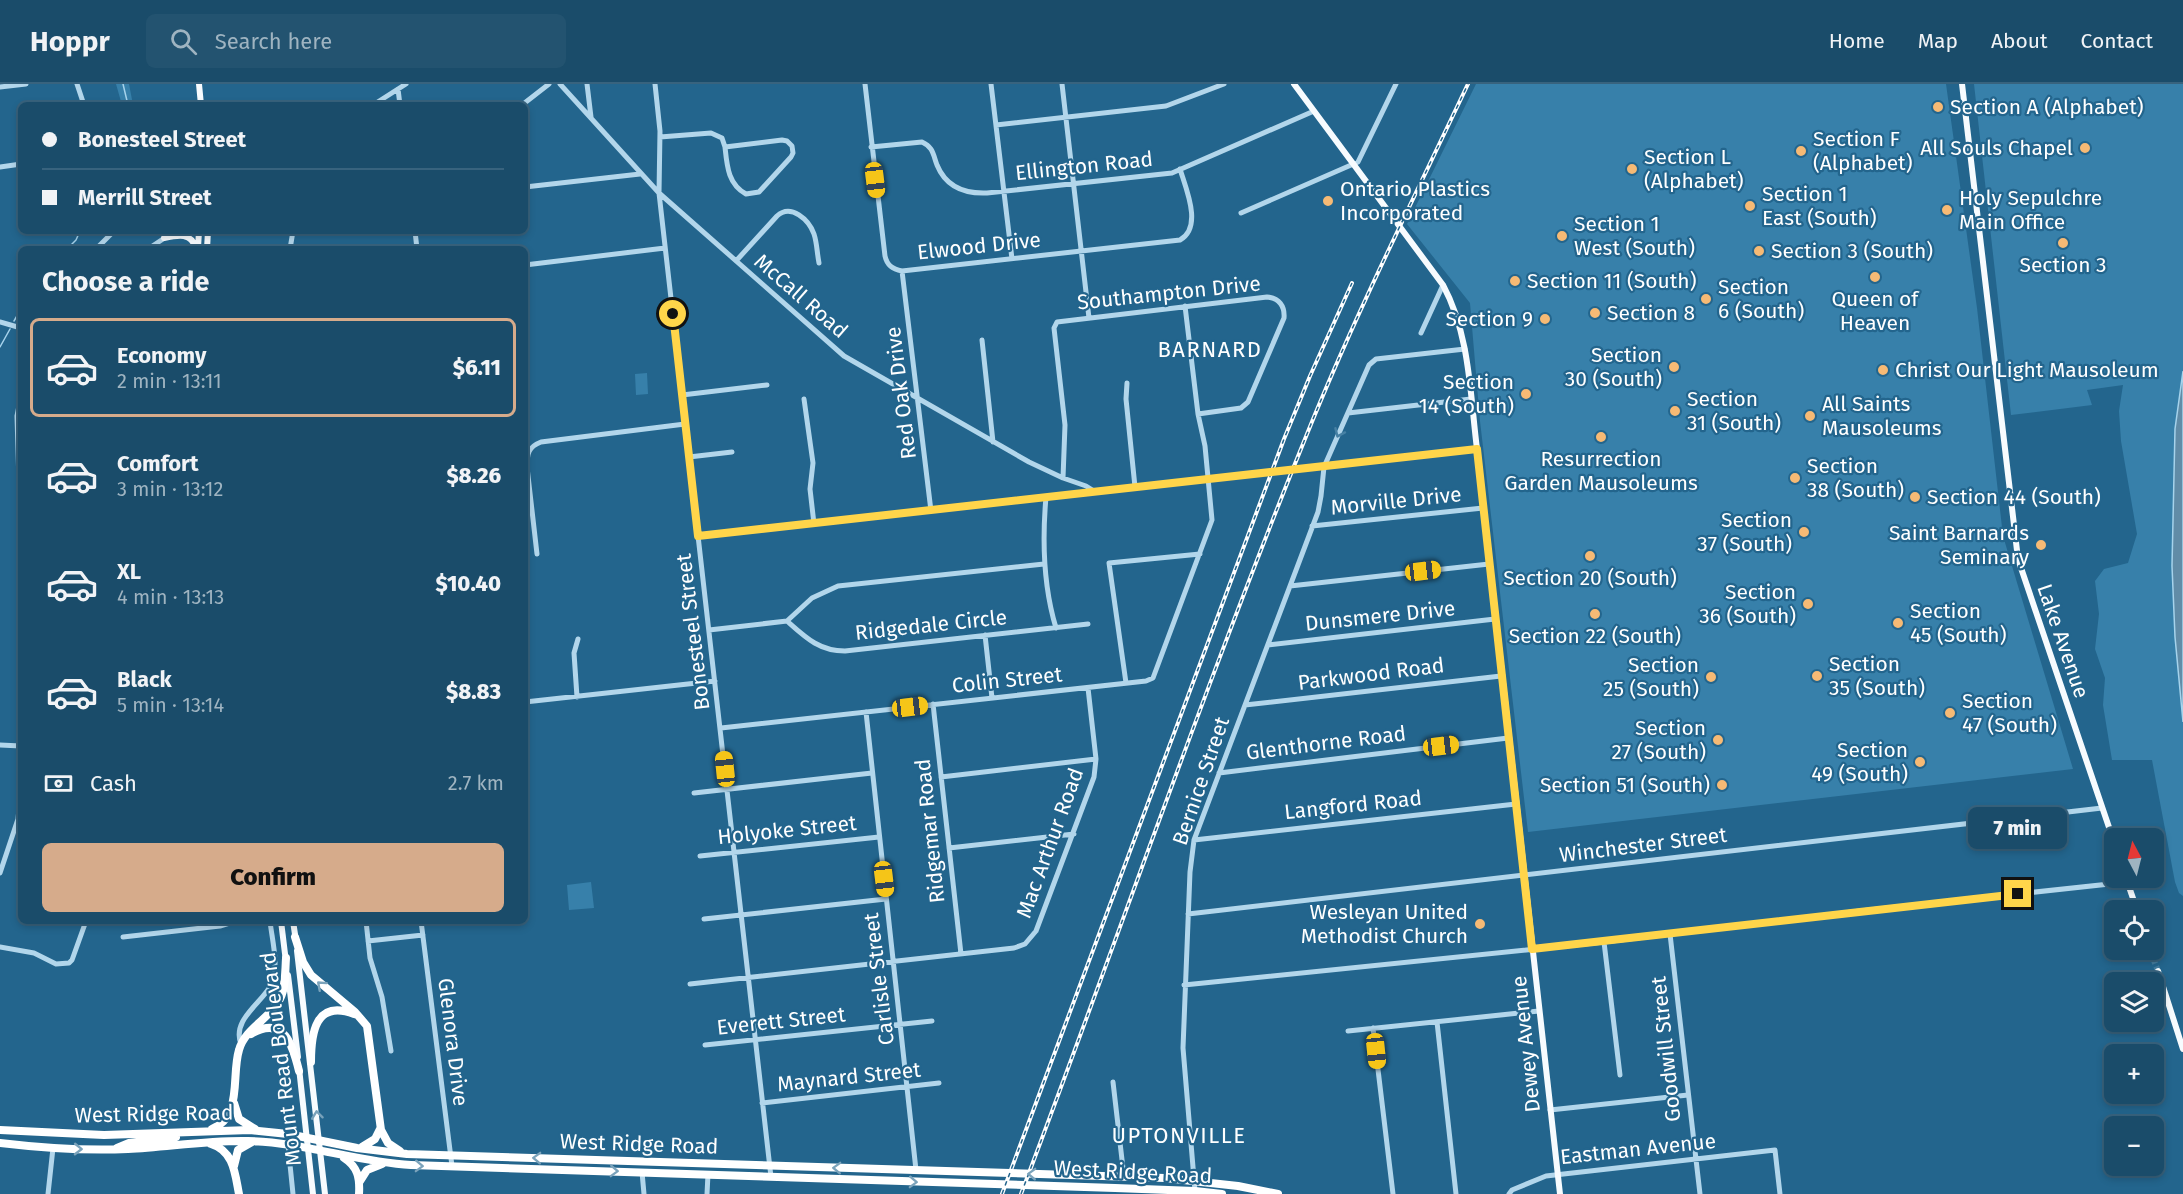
<!DOCTYPE html>
<meta charset="utf-8">
<style>
:root{--surface:#1a4c6a;--page:#235370;--text:#f1f3f6;--muted:#9fb4c1;--line:#38637e;--accent:#d6ab8b}
body{margin:0;font-family:"Fira Sans",sans-serif;background:var(--page);color:var(--text);height:100vh;display:flex;flex-direction:column;font-size:22px;white-space:nowrap}
*{box-sizing:border-box;margin:0}
p{font-size:20px;color:var(--muted)}
.icon{flex:none;width:33px;height:33px;fill:none;stroke:currentColor;stroke-width:2;stroke-linecap:round;stroke-linejoin:round}
.map{position:relative;flex:1;overflow:hidden}
.sheet{position:absolute;left:18px;top:162px;width:510px;height:678px;display:flex;flex-direction:column;background:var(--surface);border-radius:9px;box-shadow:0 3px 9px #0003,0 0 0 2px var(--line)}
.sheet>*{flex:none}
.top-card{position:absolute;left:18px;top:18px;width:510px;height:132px;border-radius:9px;box-shadow:0 3px 9px #0003,0 0 0 2px var(--line);display:grid;align-content:center;height:132px;padding:0 24px;background:var(--surface)}
.needle{width:39px;rotate:353deg}
.fabs{position:absolute;left:2104px;top:744px;display:grid;gap:12px}
.fabs a{display:grid;place-items:center;width:60px;height:60px;border-radius:9px;background:var(--surface);box-shadow:0 3px 9px #0003,0 0 0 2px var(--line);font-size:30px}
.end{position:absolute;width:27px;height:27px;margin:-14px;border:8px solid #ffd54a;background:#111;box-shadow:0 0 0 3px #111}
.from{border-radius:50%}
.bubble{position:absolute;height:42px;border-radius:9px;background:var(--surface);box-shadow:0 3px 9px #0003,0 0 0 2px var(--line);font-size:20px;font-weight:800;line-height:42px;text-align:center}
.car{position:absolute;width:18px;height:36px;margin:-18px -9px;border-radius:8px;box-shadow:0 0 4px 2px #0007;background:linear-gradient(#f5c518 24%,#345 0 40%,#f5c518 0 76%,#345 0 86%,#f5c518 0)}
.top-card b{display:flex;align-items:center;gap:21px;height:57px;font-size:22px}
.top-card b+b{border-top:2px solid var(--line)}
.top-card i{width:15px;height:15px;background:var(--text)}
ul{padding:0;list-style:none}
li{display:flex;align-items:center;gap:18px;height:99px;margin:0 12px 9px;padding:0 12px;border:3px solid transparent;border-radius:9px}
li div{flex:1}
li b{display:block;font-size:22px}
li em{font-style:normal;font-weight:800}
li.selected{border-color:var(--accent)}
li>.icon{width:54px;height:54px;stroke-width:1.5}
h2{padding:0 24px;font-size:27px;line-height:72px}
.pay{display:flex;align-items:center;gap:15px;height:66px;padding:0 24px;font-size:22px}
.pay p{margin-inline-start:auto}
.button{display:flex;gap:12px;margin-top:auto;padding:12px 24px}
.button a{flex:1;height:69px;border-radius:9px;background:var(--accent);color:#111;font-size:24px;font-weight:800;line-height:69px;text-align:center}
header{display:flex;align-items:center;gap:36px;box-sizing:border-box;height:84px;padding:0 30px;background:var(--surface);border-bottom:2px solid var(--line)}
header strong{font-size:28px}
nav{display:flex;gap:33px;margin-inline-start:auto;font-size:21px}
.search{width:420px;height:54px;background:var(--page);display:flex;align-items:center;gap:15px;box-sizing:border-box;padding:0 21px;border-radius:9px;color:var(--muted);font-size:22px}
.map>svg:first-child{display:block}
.green{fill:#3780aa}
.water{fill:#618ca7;stroke:#a6d3ec;stroke-width:1.5}
.lines{fill:none;stroke-linecap:round;stroke-linejoin:round}
.stream{stroke:#a6d3ec;stroke-width:1.5}
.major-tunnel{stroke:#447c9e;stroke-width:6;stroke-dasharray:6 3;stroke-linecap:butt}
.minor{stroke:#b2d6eb;stroke-width:5}
.major{stroke:#f7fbfe;stroke-width:6}
.highway{stroke:#fff;stroke-width:8}
.rail-casing{stroke:#fff;stroke-width:4}
.rail{stroke:#23658d;stroke-width:1.5;stroke-dasharray:4.5;stroke-linecap:butt}
.oneway{stroke:#4781a4}
.oneway2{stroke:#7ba3bb}
.oneway3{stroke:#78a1ba}
.route{stroke:#ffd54a;stroke-width:8}
.poi-dot{fill:#f6ba75;stroke:#23658d;stroke-width:2}
.labels{text-anchor:middle;stroke-width:4.5;stroke-linejoin:round;paint-order:stroke}
.poi-label{font-size:21px;fill:#fff;stroke:#23658d;text-anchor:start}
.street-label{font-size:21px;fill:#fff;stroke:#23658d}
.neighbourhood-label{font-size:22px;letter-spacing:1.5px;fill:#fff;stroke:#23658d}
</style>
<header>
<strong>Hoppr</strong>
<div class="search"><svg class="icon" aria-label="search" viewBox="0 0 24 24"><circle cx="10" cy="10" r="6"/><path d="M15 15l6 6"/></svg>Search here</div>
<nav><a>Home</a><a>Map</a><a>About</a><a>Contact</a></nav>
</header>
<div class="map">
<svg width="2183" height="1110" viewBox="0 0 2183 1110">
<rect width="100%" height="100%" fill="#23658d"/>
<path class="green" d="M116,0h13l4,21h-11z
M1476,0h470l31,224 26,228 70,233 -545,63 -48,-411 -10,-118 -63,-79z
M1974,0h209v287l-8,58 -3,137 3,71 8,85v174l-4,-3 -4,-11 -23,-122h-40l-9,-55 2,-27 -10,-29 4,-35 -4,-33 9,-12 24,-6 9,-29 -16,-93 -2,-30 4,-26 -36,5 5,15 -81,10z
M647,289l1,21 -12,1 -1,-21z
M591,798l3,26 -25,2 -2,-25z"/>
<path class="water" d="M2183,287v351l-8,-85 -3,-71 3,-137z"/>
<g class="lines">
<path class="stream" d="M123,0l5,21
M67,165l9,-9 4,-9
M14,237l7,-12
M0,263l10,-18"/>
<path class="major-tunnel" d="M2153,874l5,13"/>
<path class="minor" d="M77,0l7,21
M560,0l99,109 185,163 185,106 34,16 23,8 8,5
M587,0l4,33
M655,0l5,47 -1,62 112,984
M865,0l20,172c2,9 7,13 17,15l278,-31c23,-13 6,-51 0,-71
M991,0l21,175
M1062,0l27,234
M0,3l26,-3
M398,5l2,16
M373,21l33,-21
M522,21l27,-21
M996,41l170,-19 58,-22
M660,53l51,-4 11,5 3,9
M782,56l5,1 5,5 1,7 -2,4 -32,35 -13,2c-18,-10 -19,-28 -21,-47z
M871,63l51,-5c11,5 11,12 15,23 9,22 27,29 50,28l185,-20 142,-62
M0,83l21,-3
M525,103l115,-13
M1241,129l117,-51 38,-78
M415,147l2,18
M96,165l18,-18
M148,165l27,-18
M290,165l3,-18
M736,177l41,-45c14,-13 32,4 37,18 3,9 3,19 5,29
M525,181l140,-17
M902,187l29,240
M0,238l21,6
M1421,249l22,-48
M982,256l11,102
M1127,299l-1,16 9,88
M21,311l-4,21 4,135
M682,311l85,-10
M804,315l9,64 -3,26 4,35
M1348,329l123,-14
M689,373l43,-5
M1063,394l2,-53 -11,-97 3,-6 210,-25c12,1 18,9 17,21l-36,84 -7,6 -43,6
M1046,413c-4,45 -3,88 10,131
M1312,442l171,-18
M698,452l779,-87
M537,470l-10,-87c0,-13 1,-20 14,-25l144,-18
M1290,502l199,-22
M787,537l25,-23 26,-12 206,-22
M709,546l78,-9c18,16 32,30 58,30l243,-27
M985,551l7,63
M1268,561l227,-26
M1126,599l-17,-120 91,-9
M577,613l-3,-44 4,-14
M525,618l190,-21
M933,620l28,250
M1245,621l256,-29
M866,628l50,458
M721,644l425,-47 7,-3 59,-158 -7,-74 -7,-32 -13,-108
M0,661l21,1
M1219,689l289,-35
M941,693l155,-18
M694,709l178,-20
M1194,756l322,-36
M949,764l125,-14
M700,772l179,-19
M0,789l18,-54 3,-32
M1188,830l914,-106
M704,835l182,-20
M366,837l4,37 12,39 9,54
M421,837l31,245
M1670,850l30,260
M123,853l97,-11 16,-5
M368,857l55,-6
M1604,858l16,133
M0,863l34,6 22,11 13,-1 3,-3 14,-39
M690,900l324,-36 11,-4 11,-13 58,-154 2,-18 -8,-71
M1184,901l420,-43 256,-31 268,-29
M1437,938l19,172
M1373,944l20,166
M1348,947l191,-20
M241,960c-10,-25 23,-42 31,-61 7,-19 0,-43 -2,-62
M705,961l227,-24
M1113,998l11,95
M762,1019l177,-20
M1550,1026l138,-15
M288,1061l5,49
M642,1088l2,22
M1195,1107l-12,-143 7,-176 4,-32 124,-328 3,-16 3,-29 45,-102 7,-6 89,-10
M48,1110l5,-46
M707,1110l1,-20
M1509,1110l3,-4 34,-14 229,-26 5,44"/>
<path class="major" d="M199,0l2,21
M1294,0l149,201c27,50 27,109 34,164l83,745
M1962,0l56,475 97,286
M164,154c14,-3 28,-6 32,11
M198,164l1,-17
M207,165l1,-18
M2126,794l11,32
M281,837l5,41
M293,837l3,20
M2150,866l3,8
M297,867l28,243
M2158,887l25,78
M288,891l10,82
M299,984l14,126"/>
<path class="highway" d="M295,853l8,25 8,13 44,37 12,14 14,104 7,13 12,8
M251,950c33,-20 42,12 48,37
M311,978c0,-28 4,-63 43,-48
M234,1019l5,16 16,10
M212,1045c31,-13 19,-53 27,-79 6,-22 31,-31 41,-51 6,-12 5,-27 6,-41
M0,1046l104,5 146,-5 38,4 69,14 50,6 758,24 73,8 40,8
M0,1059c42,5 86,8 128,6 40,-2 80,-9 120,-8 55,1 108,21 163,24l704,23 80,3 27,3
M211,1060c23,7 24,30 28,50
M362,1063l13,-8 5,-10
M117,1064l12,-5 47,-6
M344,1074c14,9 16,20 15,36
M234,1082l4,-16 14,-8
M360,1097l7,-11 15,-6"/>
<g class="rail-casing">
<path id="rail" d="M1002,1110l282,-755 26,-63 42,-93
M1021,1110c96,-253 184,-509 286,-760 48,-119 106,-234 161,-350"/>
</g>
<use href="#rail" class="rail"/>
</g>
<defs><path id="oneway-chevron" d="M-2-3.5L2.5 0L-2 3.5" fill="none" stroke-width="1.6" stroke-linecap="round" stroke-linejoin="round" transform="scale(1.5)"/></defs>
<use class="oneway" href="#oneway-chevron" transform="translate(1339 349) rotate(114)"/>
<g class="oneway2">
<use href="#oneway-chevron" transform="translate(321 901) rotate(-138)"/>
<use href="#oneway-chevron" transform="translate(78 1065) rotate(1)"/>
<use href="#oneway-chevron" transform="translate(537 1074) rotate(-178)"/>
<use href="#oneway-chevron" transform="translate(419 1082) rotate(2)"/>
<use href="#oneway-chevron" transform="translate(837 1084) rotate(-178)"/>
<use href="#oneway-chevron" transform="translate(614 1087) rotate(2)"/>
<use href="#oneway-chevron" transform="translate(1032 1090) rotate(-178)"/>
<use href="#oneway-chevron" transform="translate(913 1098) rotate(2)"/>
</g>
<use class="oneway3" href="#oneway-chevron" transform="translate(317 1031) rotate(-97)"/>
<g class="lines">
<path class="route" d="M673,230l25,222 779,-87 55,500 486,-55"/>
</g>
<g class="poi-dot">
<circle cx="1938" cy="23" r="6"/>
<circle cx="2085" cy="64" r="6"/>
<circle cx="1801" cy="67" r="6"/>
<circle cx="1632" cy="85" r="6"/>
<circle cx="1328" cy="117" r="6"/>
<circle cx="1750" cy="122" r="6"/>
<circle cx="1947" cy="126" r="6"/>
<circle cx="1562" cy="152" r="6"/>
<circle cx="2063" cy="159" r="6"/>
<circle cx="1759" cy="167" r="6"/>
<circle cx="1875" cy="193" r="6"/>
<circle cx="1515" cy="197" r="6"/>
<circle cx="1706" cy="215" r="6"/>
<circle cx="1595" cy="229" r="6"/>
<circle cx="1545" cy="235" r="6"/>
<circle cx="1674" cy="283" r="6"/>
<circle cx="1883" cy="286" r="6"/>
<circle cx="1526" cy="310" r="6"/>
<circle cx="1675" cy="327" r="6"/>
<circle cx="1810" cy="332" r="6"/>
<circle cx="1601" cy="353" r="6"/>
<circle cx="1795" cy="394" r="6"/>
<circle cx="1915" cy="413" r="6"/>
<circle cx="1804" cy="448" r="6"/>
<circle cx="2041" cy="461" r="6"/>
<circle cx="1590" cy="472" r="6"/>
<circle cx="1808" cy="520" r="6"/>
<circle cx="1595" cy="530" r="6"/>
<circle cx="1898" cy="539" r="6"/>
<circle cx="1817" cy="592" r="6"/>
<circle cx="1711" cy="593" r="6"/>
<circle cx="1950" cy="629" r="6"/>
<circle cx="1718" cy="656" r="6"/>
<circle cx="1920" cy="678" r="6"/>
<circle cx="1722" cy="701" r="6"/>
<circle cx="1480" cy="840" r="6"/>
</g>
<g class="labels">
<g class="poi-label">
<text x="1950" y="30">Section A (Alphabet)</text>
<text x="1813" y="62">Section F<tspan x="1813" dy="24">(Alphabet)</tspan></text>
<text x="2073" y="71" text-anchor="end">All Souls Chapel</text>
<text x="1644" y="80">Section L<tspan x="1644" dy="24">(Alphabet)</tspan></text>
<text x="1340" y="112">Ontario Plastics<tspan x="1340" dy="24">Incorporated</tspan></text>
<text x="1762" y="117">Section 1<tspan x="1762" dy="24">East (South)</tspan></text>
<text x="1959" y="121">Holy Sepulchre<tspan x="1959" dy="24">Main Office</tspan></text>
<text x="1574" y="147">Section 1<tspan x="1574" dy="24">West (South)</tspan></text>
<text x="1771" y="174">Section 3 (South)</text>
<text x="2063" y="188" text-anchor="middle">Section 3</text>
<text x="1527" y="204">Section 11 (South)</text>
<text x="1718" y="210">Section<tspan x="1718" dy="24">6 (South)</tspan></text>
<text x="1875" y="222" text-anchor="middle">Queen of<tspan x="1875" dy="24">Heaven</tspan></text>
<text x="1607" y="236">Section 8</text>
<text x="1533" y="242" text-anchor="end">Section 9</text>
<text x="1662" y="278" text-anchor="end">Section<tspan x="1662" dy="24">30 (South)</tspan></text>
<text x="1895" y="293">Christ Our Light Mausoleum</text>
<text x="1514" y="305" text-anchor="end">Section<tspan x="1514" dy="24">14 (South)</tspan></text>
<text x="1687" y="322">Section<tspan x="1687" dy="24">31 (South)</tspan></text>
<text x="1822" y="327">All Saints<tspan x="1822" dy="24">Mausoleums</tspan></text>
<text x="1601" y="382" text-anchor="middle">Resurrection<tspan x="1601" dy="24">Garden Mausoleums</tspan></text>
<text x="1807" y="389">Section<tspan x="1807" dy="24">38 (South)</tspan></text>
<text x="1927" y="420">Section 44 (South)</text>
<text x="1792" y="443" text-anchor="end">Section<tspan x="1792" dy="24">37 (South)</tspan></text>
<text x="2029" y="456" text-anchor="end">Saint Barnards<tspan x="2029" dy="24">Seminary</tspan></text>
<text x="1590" y="501" text-anchor="middle">Section 20 (South)</text>
<text x="1796" y="515" text-anchor="end">Section<tspan x="1796" dy="24">36 (South)</tspan></text>
<text x="1910" y="534">Section<tspan x="1910" dy="24">45 (South)</tspan></text>
<text x="1595" y="559" text-anchor="middle">Section 22 (South)</text>
<text x="1829" y="587">Section<tspan x="1829" dy="24">35 (South)</tspan></text>
<text x="1699" y="588" text-anchor="end">Section<tspan x="1699" dy="24">25 (South)</tspan></text>
<text x="1962" y="624">Section<tspan x="1962" dy="24">47 (South)</tspan></text>
<text x="1706" y="651" text-anchor="end">Section<tspan x="1706" dy="24">27 (South)</tspan></text>
<text x="1908" y="673" text-anchor="end">Section<tspan x="1908" dy="24">49 (South)</tspan></text>
<text x="1710" y="708" text-anchor="end">Section 51 (South)</text>
<text x="1468" y="835" text-anchor="end">Wesleyan United<tspan x="1468" dy="24">Methodist Church</tspan></text>
</g>
<g class="street-label">
<text transform="translate(1084 82) rotate(-6)" y="7">Ellington Road</text>
<text transform="translate(979 162) rotate(-6)" y="7">Elwood Drive</text>
<text transform="translate(1169 209) rotate(-6)" y="7">Southampton Drive</text>
<text transform="translate(801 212) rotate(41)" y="7">McCall Road</text>
<text transform="translate(901 309) rotate(-97)" y="7">Red Oak Drive</text>
<text transform="translate(1396 417) rotate(-6)" y="7">Morville Drive</text>
<text transform="translate(1380 532) rotate(-6)" y="7">Dunsmere Drive</text>
<text transform="translate(931 541) rotate(-6)" y="7">Ridgedale Circle</text>
<text transform="translate(693 548) rotate(-97)" y="7">Bonesteel Street</text>
<text transform="translate(2063 557) rotate(71)" y="7">Lake Avenue</text>
<text transform="translate(1371 590) rotate(-7)" y="7">Parkwood Road</text>
<text transform="translate(1007 596) rotate(-6)" y="7">Colin Street</text>
<text transform="translate(1326 659) rotate(-7)" y="7">Glenthorne Road</text>
<text transform="translate(1201 697) rotate(-71)" y="7">Bernice Street</text>
<text transform="translate(1353 721) rotate(-6)" y="7">Langford Road</text>
<text transform="translate(787 746) rotate(-6)" y="7">Holyoke Street</text>
<text transform="translate(930 747) rotate(-96)" y="7">Ridgemar Road</text>
<text transform="translate(1050 759) rotate(-70)" y="7">Mac Arthur Road</text>
<text transform="translate(1643 761) rotate(-7)" y="7">Winchester Street</text>
<text transform="translate(879 895) rotate(-97)" y="7">Carlisle Street</text>
<text transform="translate(781 937) rotate(-6)" y="7">Everett Street</text>
<text transform="translate(453 958) rotate(83)" y="7">Glenora Drive</text>
<text transform="translate(1526 960) rotate(-96)" y="7">Dewey Avenue</text>
<text transform="translate(1666 965) rotate(-96)" y="7">Goodwill Street</text>
<text transform="translate(281 975) rotate(-97)" y="7">Mount Read Boulevard</text>
<text transform="translate(849 993) rotate(-6)" y="7">Maynard Street</text>
<text transform="translate(154 1030) rotate(-1)" y="7">West Ridge Road</text>
<text transform="translate(639 1060) rotate(2)" y="7">West Ridge Road</text>
<text transform="translate(1638 1065) rotate(-6)" y="7">Eastman Avenue</text>
<text transform="translate(1133 1088) rotate(3)" y="7">West Ridge Road</text>
</g>
<g class="neighbourhood-label">
<text x="1210" y="273">BARNARD</text>
<text x="1179" y="1059">UPTONVILLE</text>
</g>
</g>
</svg>
<div class="fabs">
<a><svg class="needle" viewBox="-14 -14 28 28"><path d="M0-13l5 13h-10z" fill="#e53935"/><path d="M0 13l5-13h-10z" fill="#9fb4c1"/></svg></a>
<a><svg class="icon" aria-label="locate" viewBox="0 0 24 24"><circle cx="12" cy="12" r="6"/><path d="M12 2v4M12 18v4M2 12h4M18 12h4"/></svg></a>
<a><svg class="icon" aria-label="layers" viewBox="0 0 24 24"><path d="M12 4l9 5-9 5-9-5zM3 14l9 5 9-5"/></svg></a>
<a>+</a>
<a>−</a>
</div>
<i class="end from" style="left:673px;top:230px"></i>
<i class="end" style="left:2018px;top:810px"></i>
<div class="bubble" style="left:1968px;top:723px;width:99px">7 min</div>
<i class="car" style="left:875px;top:96px;rotate:173deg"></i>
<i class="car" style="left:1423px;top:487px;rotate:83deg"></i>
<i class="car" style="left:910px;top:623px;rotate:83deg"></i>
<i class="car" style="left:1441px;top:662px;rotate:83deg"></i>
<i class="car" style="left:725px;top:685px;rotate:354deg"></i>
<i class="car" style="left:884px;top:795px;rotate:173deg"></i>
<i class="car" style="left:1376px;top:967px;rotate:174deg"></i>
<div class="top-card">
<b><i class="from"></i>Bonesteel Street</b>
<b><i></i>Merrill Street</b>
</div>
<section class="sheet">
<h2>Choose a ride</h2>
<ul>
<li class="selected"><svg class="icon" aria-label="car" viewBox="0 0 24 24"><path d="M5 17H2v-5l4-1 3-4h7l3 4 3 1v5h-3M9 17h6M6 11h13"/><circle cx="7" cy="17" r="2"/><circle cx="17" cy="17" r="2"/></svg><div><b>Economy</b><p>2 min · 13:11</p></div><em>$6.11</em></li>
<li><svg class="icon" aria-label="car" viewBox="0 0 24 24"><path d="M5 17H2v-5l4-1 3-4h7l3 4 3 1v5h-3M9 17h6M6 11h13"/><circle cx="7" cy="17" r="2"/><circle cx="17" cy="17" r="2"/></svg><div><b>Comfort</b><p>3 min · 13:12</p></div><em>$8.26</em></li>
<li><svg class="icon" aria-label="car" viewBox="0 0 24 24"><path d="M5 17H2v-5l4-1 3-4h7l3 4 3 1v5h-3M9 17h6M6 11h13"/><circle cx="7" cy="17" r="2"/><circle cx="17" cy="17" r="2"/></svg><div><b>XL</b><p>4 min · 13:13</p></div><em>$10.40</em></li>
<li><svg class="icon" aria-label="car" viewBox="0 0 24 24"><path d="M5 17H2v-5l4-1 3-4h7l3 4 3 1v5h-3M9 17h6M6 11h13"/><circle cx="7" cy="17" r="2"/><circle cx="17" cy="17" r="2"/></svg><div><b>Black</b><p>5 min · 13:14</p></div><em>$8.83</em></li>
</ul>
<div class="pay"><svg class="icon" aria-label="cash" viewBox="0 0 24 24"><path d="M3 7h18v10H3z"/><circle cx="12" cy="12" r="2"/></svg>Cash<p>2.7 km</p></div>
<div class="button"><a>Confirm</a></div>
</section>
</div>
